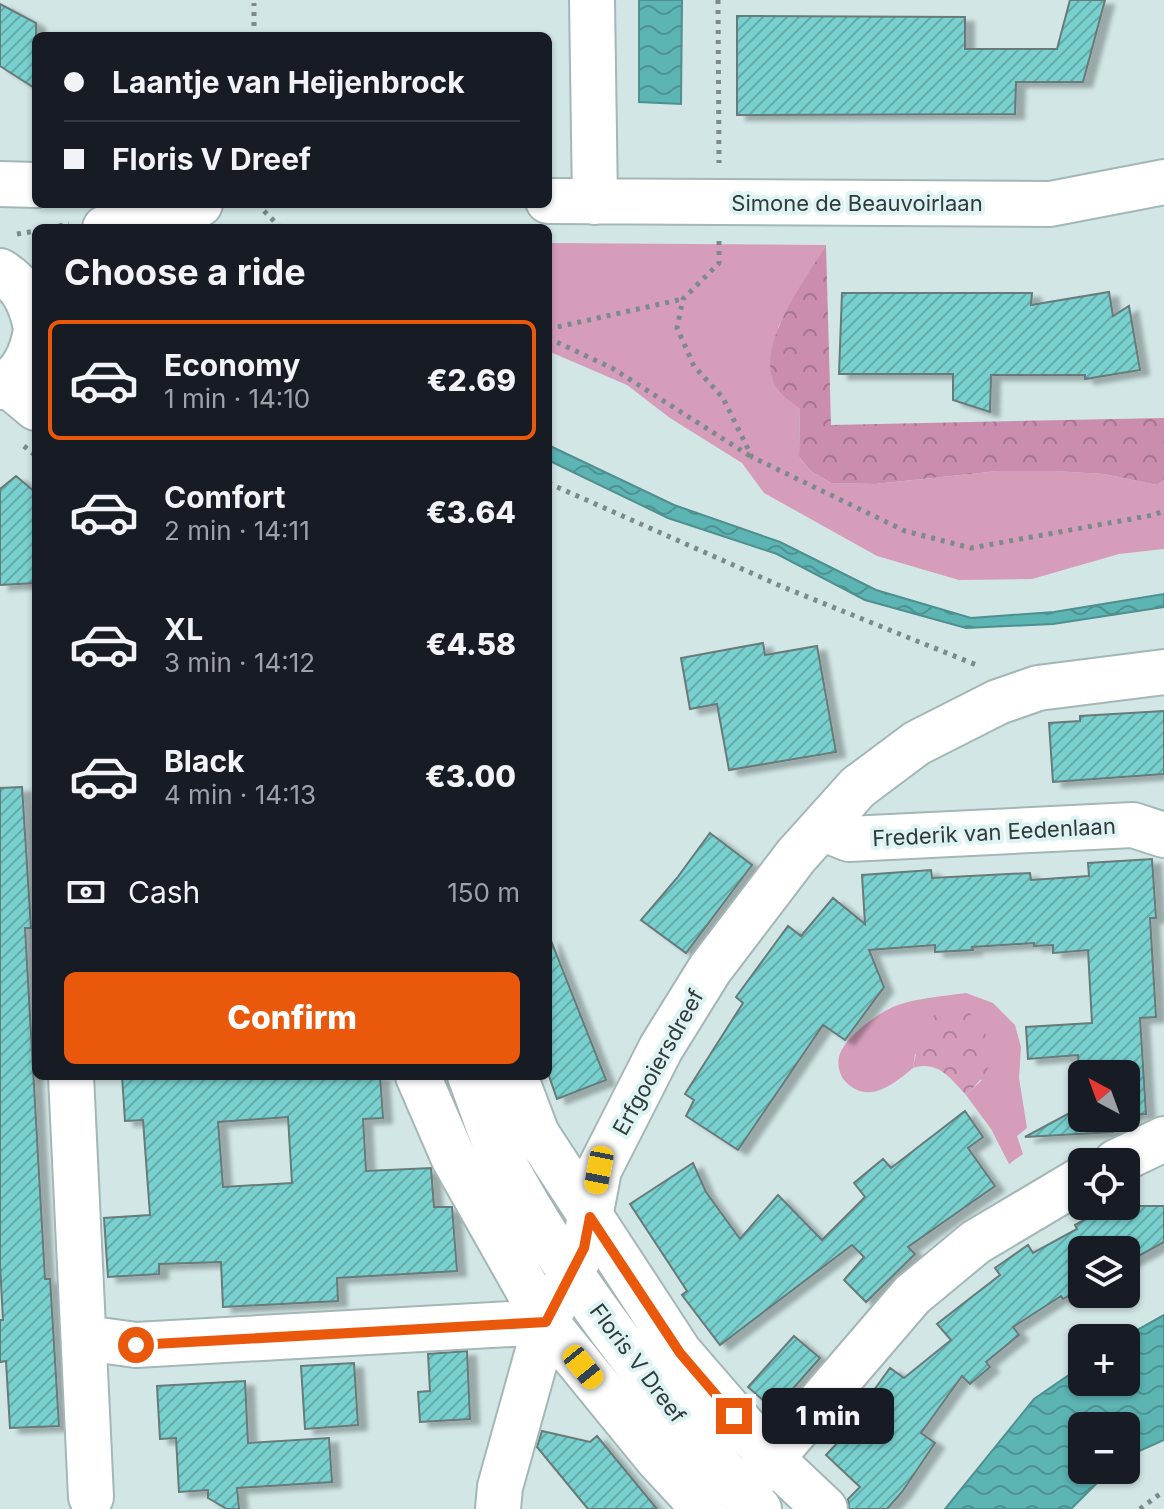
<!DOCTYPE html>
<meta charset="utf-8">
<style>
:root{--surface:#171b24;--page:#242831;--text:#f1f3f6;--muted:#9ea1a6;--line:#363941;--accent:#ea580c}
body{margin:0;font-family:Inter,sans-serif;background:var(--page);color:var(--text);height:100vh;display:flex;flex-direction:column;font-size:30px;white-space:nowrap}
*{box-sizing:border-box;margin:0}
p{font-size:26px;color:var(--muted)}
.icon{flex:none;width:44px;height:44px;fill:none;stroke:currentColor;stroke-width:2;stroke-linecap:round;stroke-linejoin:round}
.map{position:relative;flex:1;overflow:hidden}
.panel{position:absolute;left:32px;top:224px;width:520px;height:856px;display:flex;flex-direction:column;background:var(--surface);border-radius:12px;box-shadow:0 2px 6px #0004}
.panel>*{flex:none}
.top-card{position:absolute;left:32px;top:32px;width:520px;height:176px;border-radius:12px;box-shadow:0 2px 6px #0004;display:grid;align-content:center;height:176px;padding:0 32px;background:var(--surface)}
.needle{width:52px;rotate:319deg}
.fabs{position:absolute;left:1068px;top:1060px;display:grid;gap:16px}
.fabs a{display:grid;place-items:center;width:72px;height:72px;border-radius:12px;background:var(--surface);box-shadow:0 2px 6px #0004;font-size:40px}
.end{position:absolute;width:36px;height:36px;margin:-18px;border:10px solid #ea580c;background:#fff;box-shadow:0 0 0 4px #fff}
.from{border-radius:50%}
.bubble{position:absolute;height:56px;border-radius:12px;background:var(--surface);box-shadow:0 2px 6px #0004;font-size:26px;font-weight:800;line-height:56px;text-align:center}
.car{position:absolute;width:24px;height:48px;margin:-24px -12px;border-radius:10px;box-shadow:0 0 6px 2px #0007;background:linear-gradient(#f5c518 24%,#345 0 40%,#f5c518 0 76%,#345 0 86%,#f5c518 0)}
.top-card b{display:flex;align-items:center;gap:28px;height:76px;font-size:30px}
.top-card b+b{border-top:2px solid var(--line)}
.top-card i{width:20px;height:20px;background:var(--text)}
ul{padding:0;list-style:none}
li{display:flex;align-items:center;gap:24px;height:120px;margin:0 16px 12px;padding:0 16px;border:4px solid transparent;border-radius:12px}
li div{flex:1}
li b{display:block;font-size:30px}
li em{font-style:normal;font-weight:800}
li.on{border-color:var(--accent)}
li>.icon{width:72px;height:72px;stroke-width:1.5}
h2{padding:0 32px;font-size:36px;line-height:96px}
.pay{display:flex;align-items:center;gap:20px;height:88px;padding:0 32px;font-size:30px}
.pay p{margin-inline-start:auto}
.action{display:flex;gap:16px;margin-top:auto;padding:16px 32px}
.action a{flex:1;height:92px;border-radius:12px;background:var(--accent);color:#fff;font-size:32px;font-weight:800;line-height:92px;text-align:center}
.map>svg:first-child{display:block}
.grass{fill:#d69dbb}
.forest{fill:url(#forest-crowns)}
.park{fill:url(#park-crowns)}
.water{fill:url(#water-waves);stroke:#4f8f8f;stroke-width:2}
.building{fill:url(#building-hatch);stroke:#677a79;stroke-width:2;fill-rule:evenodd;filter:url(#shadow)}
.lines{fill:none;stroke-linecap:round;stroke-linejoin:round}
.minor-casing{stroke:#a3b7b6;stroke-width:48}
.path{stroke:#7c8a8a;stroke-width:5;stroke-dasharray:4 6;stroke-linecap:butt}
.minor{stroke:#fff;stroke-width:44}
.route{stroke:#ea580c;stroke-width:10}
.labels{text-anchor:middle;stroke-width:8;stroke-linejoin:round;paint-order:stroke}
.street-label{font-size:22px;fill:#323a3a;stroke:#def3f3}
</style>
<div class="map">
<svg width="1164" height="1509" viewBox="0 0 1164 1509">
<defs>
<pattern id="forest-crowns" width="20" height="18" patternUnits="userSpaceOnUse" patternTransform="scale(2)"><rect width="20" height="18" fill="#ca8dae"/><path d="M2 6a3 3 0 1 1 6 0M12 15a3 3 0 1 1 6 0" fill="none" stroke="#a5748f"/></pattern>
<pattern id="park-crowns" width="20" height="18" patternUnits="userSpaceOnUse" patternTransform="scale(2)"><rect width="20" height="18" fill="#d69dbb"/><path d="M2 6a3 3 0 1 1 6 0M12 15a3 3 0 1 1 6 0" fill="none" stroke="#ae8199"/></pattern>
<pattern id="water-waves" width="16" height="10" patternUnits="userSpaceOnUse" patternTransform="scale(2)"><rect width="16" height="10" fill="#5cb4b3"/><path d="M0 5q4-4 8 0t8 0" fill="none" stroke="#4d9393"/></pattern>
<pattern id="building-hatch" width="6" height="6" patternUnits="userSpaceOnUse" patternTransform="scale(2)"><rect width="6" height="6" fill="#79d1cf"/><path d="M-1 1l2-2M0 6l6-6M5 7l2-2" fill="none" stroke="#64aba9"/></pattern>
<filter id="shadow"><feDropShadow dx="9" dy="5" stdDeviation="2" flood-color="#0004"/></filter>
</defs>
<rect width="100%" height="100%" fill="#d1e6e5"/>
<path class="grass" d="M548,243l278,2 -48,82 9,72 13,10 -1,48 12,14 20,12 44,1 123,-13h56l50,3 53,11 7,-5v69l-45,5 -87,25 -73,1 -82,-24 -113,-63 -22,-30 -72,-45 -43,-33 -79,-34z
M966,993l27,10 22,22 6,22 -2,31 8,50 -10,8 6,18 -14,10 -18,-35 -25,-34 16,-15 -67,-26 -2,14c-20,17 -46,38 -69,12 -4,-5 -7,-15 -5,-23 4,-19 41,-46 59,-52 21,-7 46,-9 68,-12z"/>
<path class="forest" d="M826,245l5,180 333,-7v62l-7,5 -53,-11 -50,-3h-56l-123,13 -44,-1 -20,-12 -12,-14 1,-48c-8,-6 -17,-12 -23,-21 -26,-39 30,-110 49,-143z"/>
<path class="park" d="M962,1003c30,39 47,52 4,92 -16,-17 -28,-35 -53,-27 3,-18 13,-50 29,-60 6,-3 13,-4 20,-5z"/>
<path class="water" d="M639,0h43l-1,104 -42,-2z
M548,445l126,60 106,37 96,48 95,28 83,-6 110,-18v13l-111,17 -87,4 -101,-28 -88,-46 -109,-36 -120,-58z
M1164,1315v125l-38,17v-31h-44v44h28l-39,39h-126l89,-110 48,-33v16h44v-44h-3z"/>
<path class="building" d="M1070,0h35l-22,82h-67l-1,32 -278,1v-99l228,1v32h92z
M0,4l36,19v66l-36,-23z
M1109,292l4,24 16,-10 11,64 -55,9v-4h-94l-1,37 -37,-12v-26h-114l3,-81h190l-1,12z
M16,476l20,17v90l-36,2v-96z
M763,643l2,12 52,-9 19,106 -107,18 -12,-66 -27,5 -9,-51z
M1164,711v63l-111,8 -4,-59 31,-2v-5z
M22,787l9,141h-6l20,351h5l9,147 -49,2 -4,-67 -6,1v-42h3l-3,-55v-477z
M710,833l42,32 -66,88 -45,-33 36,-42z
M1152,859l4,59h-6l6,99 -16,1 6,96 -20,1v-41h-44v44h29l2,14 -88,5 56,-30 -3,-52 -50,4 -2,-32 66,-4 -4,-73 -35,3v-8l-19,1v-3l-62,4 1,3 -38,2v-7l-66,5 15,37 -39,53 -22,-15 -85,125 -52,-34 8,-16 -9,-6 58,-91 -7,-6 52,-71 13,10 32,-38 32,26 -3,-49 69,-5 1,8 98,-5 1,7 58,-4 -1,-13z
M550,938l56,142 -49,19 -9,-26z
M122,1076h258l3,42 -20,1 3,52 65,-3 3,39h18l5,64 -120,7 1,23 -115,6 -2,-45 -62,2v10l-51,3 -4,-59 46,-3 -7,-95 -18,1zM288,1117l4,66 -69,4 -5,-65z
M965,1111l18,26 -15,11 27,38 -87,61 7,7 -49,48 -22,-22 20,-23 -12,-12 -132,100 -38,-50 5,-4 -57,-87 63,-41 13,29 34,47 38,-44 44,45 43,-43 -11,-14 29,-24 8,9z
M1110,1206h54v36l-38,21v-13h-44v38l-19,11 -2,-3 -48,31 6,8 -33,27 4,5 -20,17 -8,-8 -41,57 14,10 -33,49 -15,17h-38l-1,-10 12,-12 -34,-32 50,-53 -7,-5 21,-29 14,10 47,-38 -14,-16 63,-49 -5,-7 33,-23 5,8 44,-24 -2,-4z
M794,1336l26,22 -46,52 -26,-23z
M467,1351l3,68 -50,3 -2,-30 12,-1 -2,-37z
M354,1363l4,62 -53,4 -4,-63z
M245,1381l3,62 81,-5 3,44 -95,6 2,21h-12l-19,-11v-8l-29,2 -3,-54 -16,1 -3,-53z
M542,1431l48,11 7,-6 60,73h-69l-51,-62z"/>
<g class="lines">
<g class="minor-casing">
<path id="minor" d="M592,0l3,202
M0,184l36,1
M548,201l502,3 114,-22
M105,228l95,-24
M0,271c23,14 31,32 36,57
M6,383l30,25
M0,387c23,-12 32,-33 36,-57
M824,829l25,10 284,-14 31,10
M71,1076l20,421
M418,1076l36,83 92,163 111,136 47,51
M470,1076c11,28 20,59 33,85 64,121 152,228 239,332l17,16
M515,1076l22,58 143,219 91,105 54,51
M1116,1162l48,-23
M85,1338l51,7 410,-23
M754,1479l158,-184 64,-53 106,-63
M498,1509l2,-22 46,-165 38,-74 15,-78 62,-122 49,-79 86,-113 62,-69 59,-44 81,-41 40,-14 126,-16"/>
</g>
<path class="path" d="M718,0l1,163
M254,36v-33
M257,204l24,24
M49,228l20,-4
M17,234l19,-3
M719,241v22l-36,36 -6,29 17,38 29,32 29,59 153,74 66,17 182,-33 11,-4
M548,329l135,-30
M548,338l64,30 138,88
M24,446l12,10
M548,483l235,104 196,79
M1140,1509l24,-18"/>
<use href="#minor" class="minor"/>
</g>
<g class="lines">
<path class="route" d="M136,1345l410,-23 38,-74 6,-31 90,136 54,63"/>
</g>
<g class="labels">
<g class="street-label">
<text x="857" y="211">Simone de Beauvoirlaan</text>
<text transform="translate(994 832) rotate(-3)" y="8">Frederik van Eedenlaan</text>
<text transform="translate(658 1062) rotate(-61)" y="8">Erfgooiersdreef</text>
<text transform="translate(638 1363) rotate(53)" y="8">Floris V Dreef</text>
</g>
</g>
</svg>
<div class="fabs">
<a><svg class="needle" viewBox="-14 -14 28 28"><path d="M0-13l5 13h-10z" fill="#e53935"/><path d="M0 13l5-13h-10z" fill="#9ea1a6"/></svg></a>
<a><svg class="icon" aria-label="locate" viewBox="0 0 24 24"><circle cx="12" cy="12" r="6"/><path d="M12 2v4M12 18v4M2 12h4M18 12h4"/></svg></a>
<a><svg class="icon" aria-label="layers" viewBox="0 0 24 24"><path d="M12 4l9 5-9 5-9-5zM3 14l9 5 9-5"/></svg></a>
<a>+</a>
<a>−</a>
</div>
<i class="end from" style="left:136px;top:1345px"></i>
<i class="end" style="left:734px;top:1416px"></i>
<div class="bubble" style="left:762px;top:1388px;width:132px">1 min</div>
<i class="car" style="left:599px;top:1170px;rotate:191deg"></i>
<i class="car" style="left:583px;top:1367px;rotate:141deg"></i>
<div class="top-card">
<b><i class="from"></i>Laantje van Heijenbrock</b>
<b><i></i>Floris V Dreef</b>
</div>
<section class="panel">
<h2>Choose a ride</h2>
<ul>
<li class="on"><svg class="icon" aria-label="car" viewBox="0 0 24 24"><path d="M5 17H2v-5l4-1 3-4h7l3 4 3 1v5h-3M9 17h6M6 11h13"/><circle cx="7" cy="17" r="2"/><circle cx="17" cy="17" r="2"/></svg><div><b>Economy</b><p>1 min · 14:10</p></div><em>€2.69</em></li>
<li><svg class="icon" aria-label="car" viewBox="0 0 24 24"><path d="M5 17H2v-5l4-1 3-4h7l3 4 3 1v5h-3M9 17h6M6 11h13"/><circle cx="7" cy="17" r="2"/><circle cx="17" cy="17" r="2"/></svg><div><b>Comfort</b><p>2 min · 14:11</p></div><em>€3.64</em></li>
<li><svg class="icon" aria-label="car" viewBox="0 0 24 24"><path d="M5 17H2v-5l4-1 3-4h7l3 4 3 1v5h-3M9 17h6M6 11h13"/><circle cx="7" cy="17" r="2"/><circle cx="17" cy="17" r="2"/></svg><div><b>XL</b><p>3 min · 14:12</p></div><em>€4.58</em></li>
<li><svg class="icon" aria-label="car" viewBox="0 0 24 24"><path d="M5 17H2v-5l4-1 3-4h7l3 4 3 1v5h-3M9 17h6M6 11h13"/><circle cx="7" cy="17" r="2"/><circle cx="17" cy="17" r="2"/></svg><div><b>Black</b><p>4 min · 14:13</p></div><em>€3.00</em></li>
</ul>
<div class="pay"><svg class="icon" aria-label="cash" viewBox="0 0 24 24"><path d="M3 7h18v10H3z"/><circle cx="12" cy="12" r="2"/></svg>Cash<p>150 m</p></div>
<div class="action"><a>Confirm</a></div>
</section>
</div>
